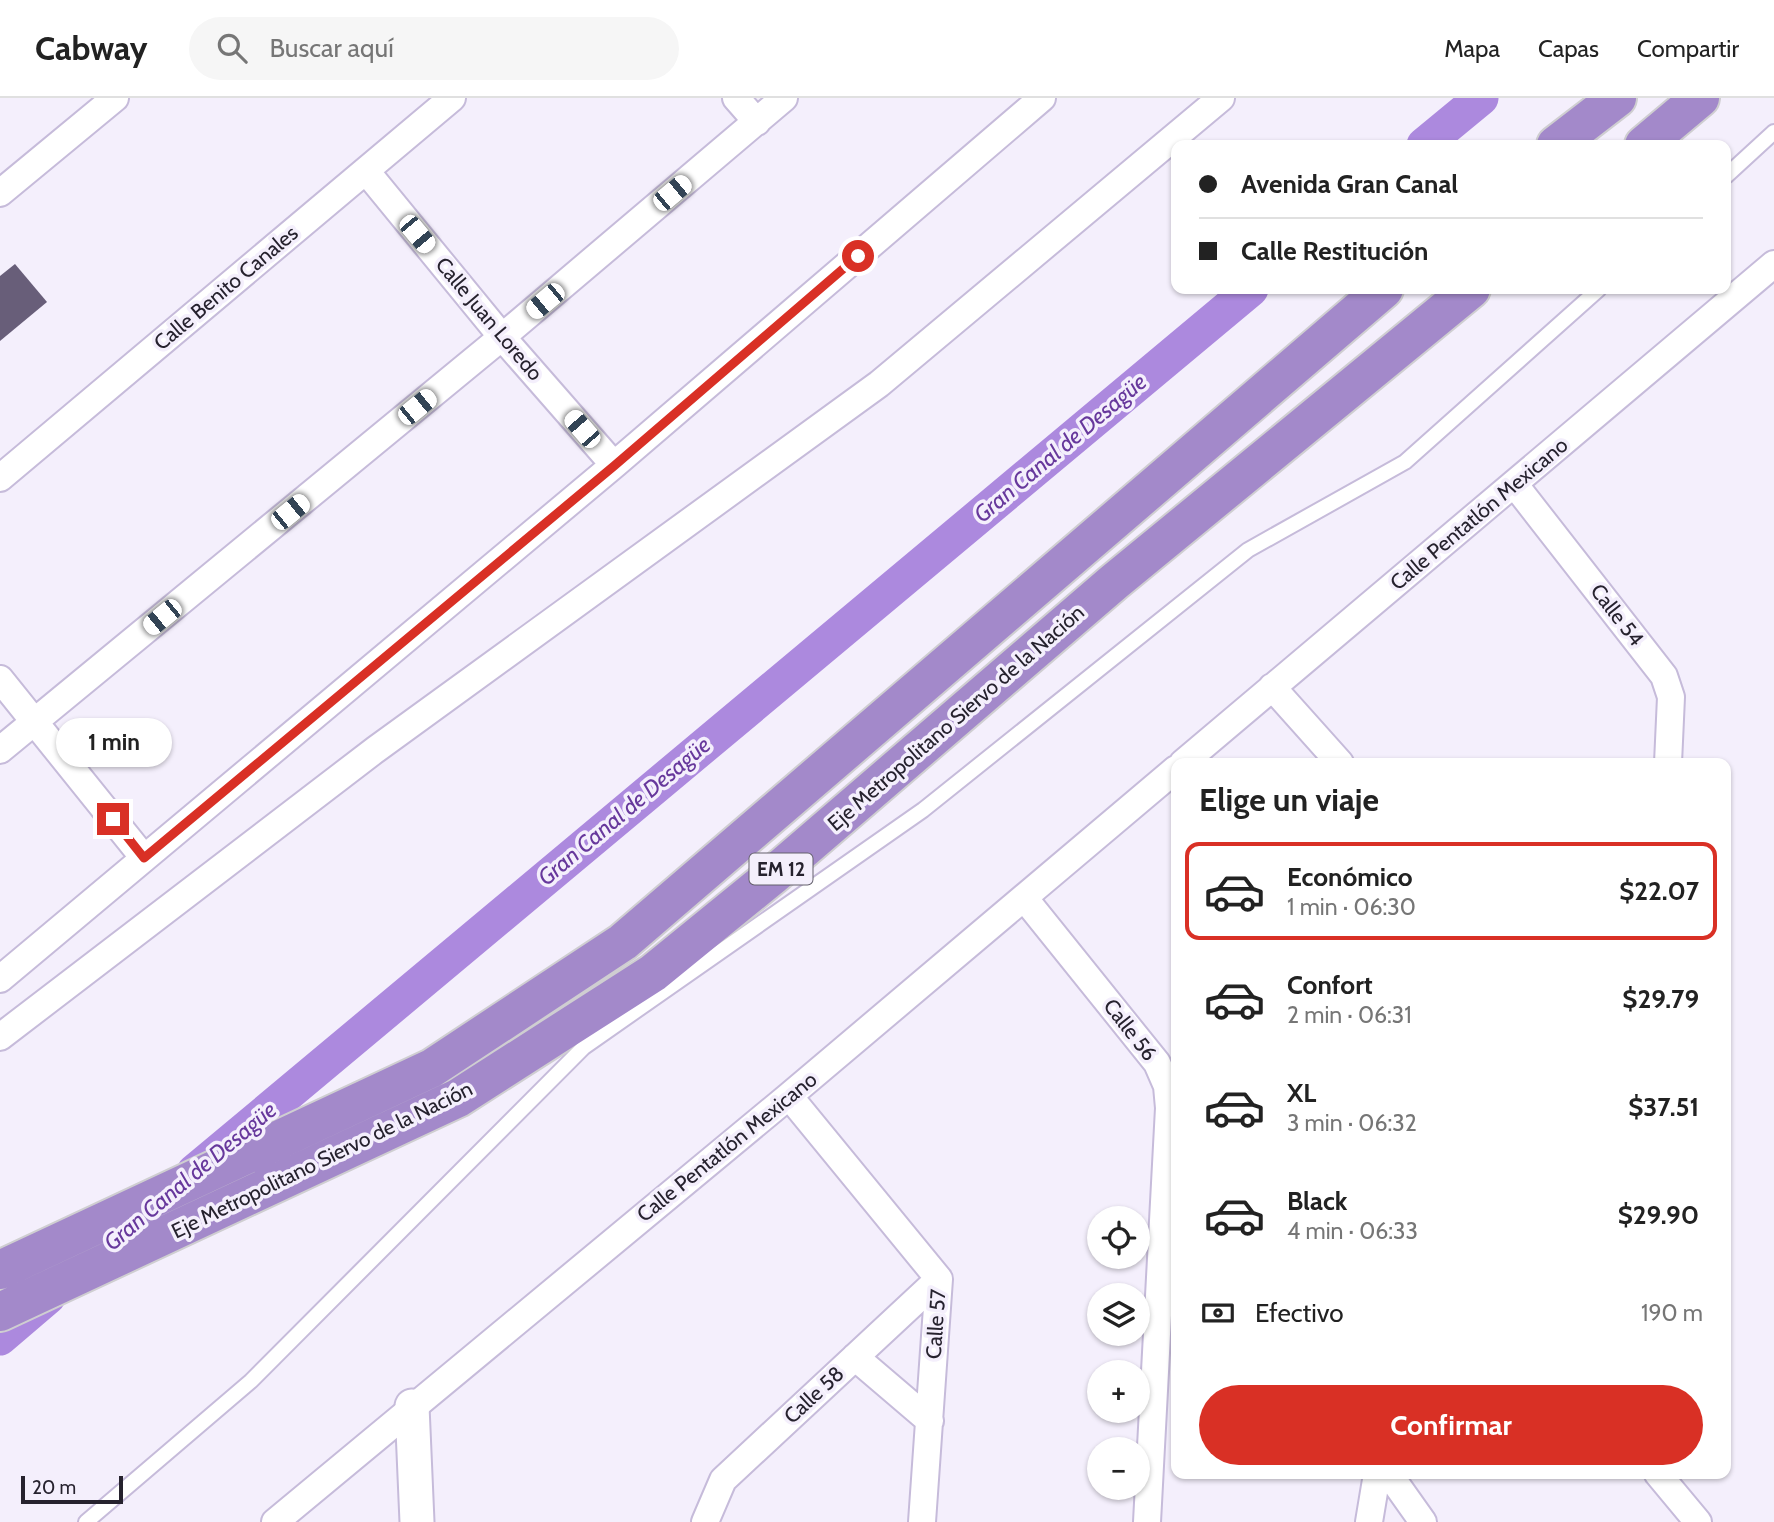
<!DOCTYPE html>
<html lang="es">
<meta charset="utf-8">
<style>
:root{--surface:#fff;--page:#f6f6f6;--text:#222;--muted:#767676;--line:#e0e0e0;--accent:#d93025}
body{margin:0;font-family:Cabin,sans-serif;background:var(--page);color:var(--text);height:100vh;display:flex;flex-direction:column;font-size:26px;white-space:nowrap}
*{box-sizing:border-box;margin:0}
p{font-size:23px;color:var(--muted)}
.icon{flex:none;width:38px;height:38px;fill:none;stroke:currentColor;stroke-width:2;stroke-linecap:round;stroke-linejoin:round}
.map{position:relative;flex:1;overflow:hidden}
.side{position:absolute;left:1171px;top:660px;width:560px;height:721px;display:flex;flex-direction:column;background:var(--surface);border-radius:14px;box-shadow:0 2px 5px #0004}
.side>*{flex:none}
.hud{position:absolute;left:1171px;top:42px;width:560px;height:154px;border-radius:14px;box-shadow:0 2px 5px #0004;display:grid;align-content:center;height:154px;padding:0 28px;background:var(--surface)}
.controls{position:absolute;left:1087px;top:1108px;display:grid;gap:14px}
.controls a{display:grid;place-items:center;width:63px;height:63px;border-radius:50%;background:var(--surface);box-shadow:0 2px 5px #0004;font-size:35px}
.scale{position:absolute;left:21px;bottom:18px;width:102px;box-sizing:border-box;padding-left:7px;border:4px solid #26222e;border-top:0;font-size:19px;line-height:24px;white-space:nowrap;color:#26222e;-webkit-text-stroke:5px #f4effc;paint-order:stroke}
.end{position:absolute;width:32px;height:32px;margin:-16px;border:9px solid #d93025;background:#fff;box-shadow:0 0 0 4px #fff}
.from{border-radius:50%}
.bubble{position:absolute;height:49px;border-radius:24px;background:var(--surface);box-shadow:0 2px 5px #0004;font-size:23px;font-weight:700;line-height:49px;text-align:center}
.car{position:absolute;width:21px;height:42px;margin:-21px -10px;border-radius:9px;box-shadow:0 0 5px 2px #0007;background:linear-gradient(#fff 24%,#345 0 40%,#fff 0 76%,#345 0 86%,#fff 0)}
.hud b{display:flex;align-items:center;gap:24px;height:66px;font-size:26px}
.hud b+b{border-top:2px solid var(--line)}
.hud i{width:18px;height:18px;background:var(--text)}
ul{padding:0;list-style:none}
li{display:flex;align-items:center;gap:21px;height:98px;margin:0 14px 10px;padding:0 14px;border:4px solid transparent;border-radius:14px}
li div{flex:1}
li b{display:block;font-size:26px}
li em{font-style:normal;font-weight:700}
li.current{border-color:var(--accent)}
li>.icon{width:63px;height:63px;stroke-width:1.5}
h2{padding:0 28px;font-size:32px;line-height:84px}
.pay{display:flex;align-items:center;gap:18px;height:77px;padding:0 28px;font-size:26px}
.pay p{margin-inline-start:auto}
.cta{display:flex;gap:14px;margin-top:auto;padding:14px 28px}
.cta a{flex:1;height:80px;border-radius:42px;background:var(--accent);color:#fff;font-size:28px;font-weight:700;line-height:80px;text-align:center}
header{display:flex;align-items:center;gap:42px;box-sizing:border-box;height:98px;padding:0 35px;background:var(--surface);border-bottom:2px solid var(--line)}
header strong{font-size:33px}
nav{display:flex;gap:38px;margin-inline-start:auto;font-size:24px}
.search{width:490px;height:63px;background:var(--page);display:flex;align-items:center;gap:18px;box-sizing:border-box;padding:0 24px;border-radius:38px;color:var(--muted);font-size:26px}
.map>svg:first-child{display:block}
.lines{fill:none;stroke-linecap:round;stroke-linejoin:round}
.canal{stroke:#ac89de;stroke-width:35}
.building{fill:#685e79}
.service-casing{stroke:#c6bbda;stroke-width:18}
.minor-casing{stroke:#c6bbda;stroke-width:30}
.tertiary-casing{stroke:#c6bbda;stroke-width:37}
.motorway-casing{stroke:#cfced1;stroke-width:42}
.service{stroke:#fff;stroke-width:14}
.minor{stroke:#fff;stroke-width:26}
.tertiary{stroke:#fff;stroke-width:33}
.motorway{stroke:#a389ca;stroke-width:38}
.route{stroke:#d93025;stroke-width:9}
.labels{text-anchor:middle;stroke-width:7;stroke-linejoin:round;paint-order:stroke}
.shield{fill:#f4effc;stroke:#64606c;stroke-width:2}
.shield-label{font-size:19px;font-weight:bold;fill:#26222e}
.street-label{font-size:21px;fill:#26222e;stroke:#f4effc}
.water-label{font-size:23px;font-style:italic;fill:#67389c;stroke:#f4effc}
</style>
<header>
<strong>Cabway</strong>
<div class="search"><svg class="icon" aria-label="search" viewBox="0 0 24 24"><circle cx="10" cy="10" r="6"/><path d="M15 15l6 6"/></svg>Buscar aquí</div>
<nav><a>Mapa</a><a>Capas</a><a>Compartir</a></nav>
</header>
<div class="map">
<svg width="1774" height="1424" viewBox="0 0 1774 1424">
<rect width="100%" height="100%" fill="#f4effc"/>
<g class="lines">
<path class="canal" d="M1424,47l57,-47
M194,1074l1057,-883
M0,1240l48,-41"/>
</g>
<path class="building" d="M15,166l32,38 -47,39v-65z"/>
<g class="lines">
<g class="service-casing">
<path id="service" d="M1726,78l48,-44
M86,1424l165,-141 333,-334 339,-237 325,-260 157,-88 194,-173"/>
</g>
<g class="minor-casing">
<path id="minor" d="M736,0l21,24
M366,73l136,166 112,128
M0,95l115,-95
M0,380l452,-380
M1515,387l149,191 7,21 -3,66
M0,581l144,179
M1272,589l68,76
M0,652l502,-413 282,-239
M1183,665l591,-499
M1025,801l132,164 10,23 2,22 -22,414
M0,881l614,-514 428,-367
M0,939l375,-287 504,-366 342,-286
M789,998l150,183 -17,243
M855,1259l75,64
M1389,1376l34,48
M1658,1376l40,48
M275,1424l514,-426 387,-327
M705,1424l18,-42 216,-201
M1369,1424l8,-48"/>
</g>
<g class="tertiary-casing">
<path id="tertiary" d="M412,1308l5,116"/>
</g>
<g class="motorway-casing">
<path id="motorway" d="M1556,47l61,-47
M1644,47l56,-47
M0,1172l432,-202 191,-126 761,-653
M0,1214l458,-214 195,-125 119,-97 342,-294 357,-293"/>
</g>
<use href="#service" class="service"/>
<use href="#minor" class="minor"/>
<use href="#tertiary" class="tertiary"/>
<use href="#motorway" class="motorway"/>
</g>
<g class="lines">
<path class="route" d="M113,721l31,39 470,-392 244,-210"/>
</g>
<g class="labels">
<rect class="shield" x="749.5" y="755.5" width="63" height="31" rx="5"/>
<g class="shield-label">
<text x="781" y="778">EM 12</text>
</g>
<g class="street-label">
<text transform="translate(226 190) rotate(-40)" y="7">Calle Benito Canales</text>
<text transform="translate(489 221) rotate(50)" y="7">Calle Juan Loredo</text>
<text transform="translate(1479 416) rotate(-40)" y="7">Calle Pentatlón Mexicano</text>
<text transform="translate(1617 517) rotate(52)" y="7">Calle 54</text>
<text transform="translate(956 620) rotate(-41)" y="7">Eje Metropolitano Siervo de la Nación</text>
<text transform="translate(1130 932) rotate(52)" y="7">Calle 56</text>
<text transform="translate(727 1049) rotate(-39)" y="7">Calle Pentatlón Mexicano</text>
<text transform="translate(322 1062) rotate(-26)" y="7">Eje Metropolitano Siervo de la Nación</text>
<text transform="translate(936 1226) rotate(-86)" y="7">Calle 57</text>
<text transform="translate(814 1297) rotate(-43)" y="7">Calle 58</text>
</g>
<g class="water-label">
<text transform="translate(1060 350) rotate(-40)" y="8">Gran Canal de Desagüe</text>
<text transform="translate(624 713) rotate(-40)" y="8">Gran Canal de Desagüe</text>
<text transform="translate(190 1078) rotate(-40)" y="8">Gran Canal de Desagüe</text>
</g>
</g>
</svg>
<div class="controls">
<a><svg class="icon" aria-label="locate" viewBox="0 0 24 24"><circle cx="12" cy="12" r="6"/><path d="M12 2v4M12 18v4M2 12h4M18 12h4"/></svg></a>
<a><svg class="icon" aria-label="layers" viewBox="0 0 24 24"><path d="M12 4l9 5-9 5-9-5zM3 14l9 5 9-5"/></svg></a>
<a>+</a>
<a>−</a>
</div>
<div class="scale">20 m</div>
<i class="end from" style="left:858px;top:158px"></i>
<i class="end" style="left:113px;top:721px"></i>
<div class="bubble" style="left:56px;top:620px;width:116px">1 min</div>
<i class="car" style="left:672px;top:95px;rotate:50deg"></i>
<i class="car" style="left:417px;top:136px;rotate:140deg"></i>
<i class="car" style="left:545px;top:203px;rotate:230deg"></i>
<i class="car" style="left:417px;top:309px;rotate:51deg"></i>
<i class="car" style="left:582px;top:331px;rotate:319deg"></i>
<i class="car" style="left:290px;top:414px;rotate:51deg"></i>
<i class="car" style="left:162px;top:519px;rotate:231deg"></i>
<div class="hud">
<b><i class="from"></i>Avenida Gran Canal</b>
<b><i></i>Calle Restitución</b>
</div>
<section class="side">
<h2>Elige un viaje</h2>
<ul>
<li class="current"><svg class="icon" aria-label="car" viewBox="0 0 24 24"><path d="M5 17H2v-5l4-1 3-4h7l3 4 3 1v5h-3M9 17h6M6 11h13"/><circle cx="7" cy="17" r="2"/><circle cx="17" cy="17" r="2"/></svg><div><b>Económico</b><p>1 min · 06:30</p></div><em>$22.07</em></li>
<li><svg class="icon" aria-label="car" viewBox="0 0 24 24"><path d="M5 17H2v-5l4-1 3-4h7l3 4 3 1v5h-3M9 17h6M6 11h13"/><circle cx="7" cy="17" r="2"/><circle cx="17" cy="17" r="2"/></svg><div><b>Confort</b><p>2 min · 06:31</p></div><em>$29.79</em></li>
<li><svg class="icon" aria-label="car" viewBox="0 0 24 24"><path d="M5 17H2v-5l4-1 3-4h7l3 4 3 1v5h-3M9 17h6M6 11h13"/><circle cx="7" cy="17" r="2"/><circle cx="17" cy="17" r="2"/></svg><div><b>XL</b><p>3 min · 06:32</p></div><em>$37.51</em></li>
<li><svg class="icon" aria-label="car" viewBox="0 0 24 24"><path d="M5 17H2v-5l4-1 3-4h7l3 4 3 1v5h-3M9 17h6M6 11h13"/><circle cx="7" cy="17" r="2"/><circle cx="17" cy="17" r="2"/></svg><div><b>Black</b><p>4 min · 06:33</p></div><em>$29.90</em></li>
</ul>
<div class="pay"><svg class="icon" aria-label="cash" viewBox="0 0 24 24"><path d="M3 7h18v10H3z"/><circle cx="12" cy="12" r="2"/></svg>Efectivo<p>190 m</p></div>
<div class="cta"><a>Confirmar</a></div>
</section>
</div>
